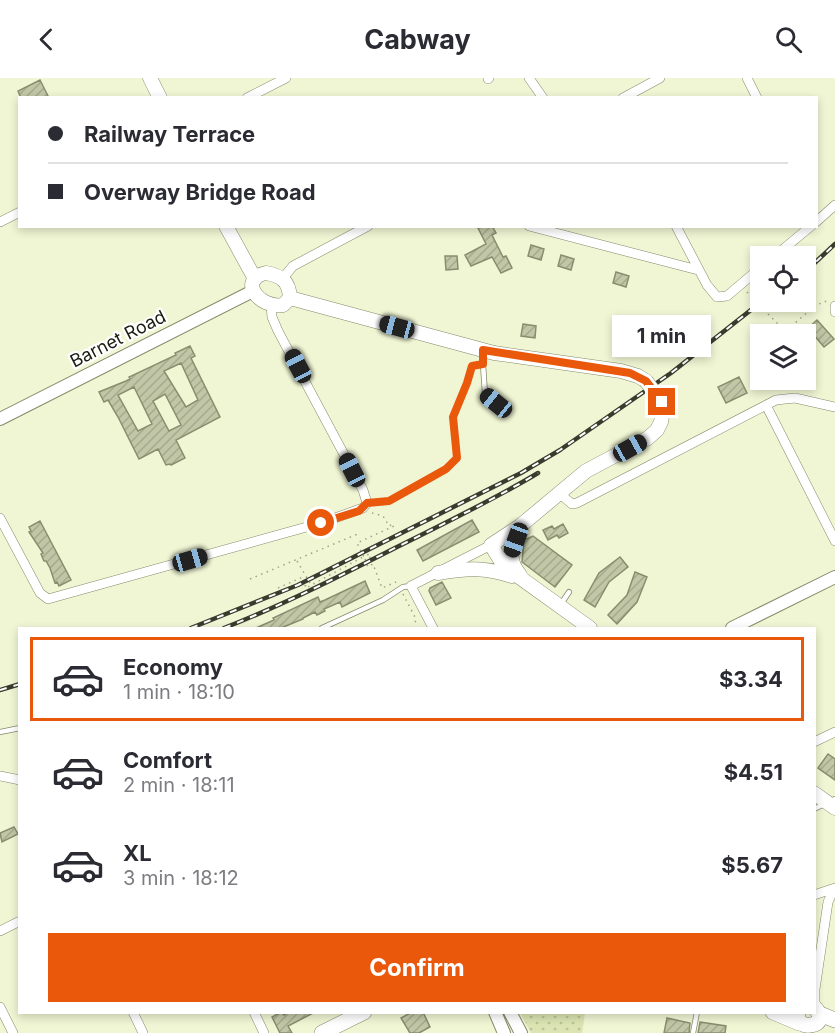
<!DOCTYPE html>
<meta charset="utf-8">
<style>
:root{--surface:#fff;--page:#f2f2f3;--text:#2b2b33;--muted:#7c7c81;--line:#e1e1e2;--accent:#ea580c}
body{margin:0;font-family:Inter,sans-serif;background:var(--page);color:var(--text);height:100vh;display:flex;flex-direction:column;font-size:22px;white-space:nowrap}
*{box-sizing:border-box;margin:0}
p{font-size:20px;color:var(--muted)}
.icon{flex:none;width:33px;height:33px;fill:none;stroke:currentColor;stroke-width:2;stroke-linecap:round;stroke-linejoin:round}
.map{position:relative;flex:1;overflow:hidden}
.side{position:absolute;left:18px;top:549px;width:798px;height:387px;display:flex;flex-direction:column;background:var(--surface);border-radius:0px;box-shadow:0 3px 9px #0003}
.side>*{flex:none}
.top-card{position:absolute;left:18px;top:18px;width:800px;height:132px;border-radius:0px;box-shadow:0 3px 9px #0003;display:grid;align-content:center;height:132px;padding:0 30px;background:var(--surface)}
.tools{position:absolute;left:750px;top:168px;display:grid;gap:12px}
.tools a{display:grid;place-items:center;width:66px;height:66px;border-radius:0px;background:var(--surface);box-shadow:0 3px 9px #0003;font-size:30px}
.end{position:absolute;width:27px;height:27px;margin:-14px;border:8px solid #ea580c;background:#fff;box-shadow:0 0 0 3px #fff}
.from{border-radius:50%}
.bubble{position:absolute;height:42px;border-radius:0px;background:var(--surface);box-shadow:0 3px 9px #0003;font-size:20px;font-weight:700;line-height:42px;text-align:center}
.car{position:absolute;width:18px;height:36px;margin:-18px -9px;border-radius:8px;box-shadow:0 0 4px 2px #0007;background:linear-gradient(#222 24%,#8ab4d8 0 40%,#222 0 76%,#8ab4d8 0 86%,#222 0)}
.top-card b{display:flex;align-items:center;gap:21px;height:57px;font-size:22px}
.top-card b+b{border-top:2px solid var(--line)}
.top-card i{width:15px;height:15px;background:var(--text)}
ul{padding:10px 0 0;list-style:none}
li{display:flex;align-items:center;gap:18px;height:84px;margin:0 12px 9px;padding:0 18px;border:3px solid transparent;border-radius:0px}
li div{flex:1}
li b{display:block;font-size:22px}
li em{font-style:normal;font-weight:700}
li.current{border-color:var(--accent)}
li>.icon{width:54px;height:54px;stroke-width:1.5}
.cta{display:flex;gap:12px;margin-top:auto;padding:12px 30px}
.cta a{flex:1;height:69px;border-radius:0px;background:var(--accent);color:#fff;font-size:24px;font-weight:700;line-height:69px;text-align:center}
header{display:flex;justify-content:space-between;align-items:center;height:78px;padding:0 30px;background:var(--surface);font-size:27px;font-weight:700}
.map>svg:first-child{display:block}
.park{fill:url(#park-dots)}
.building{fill:url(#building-hatch);stroke:#888d6e;stroke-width:1.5;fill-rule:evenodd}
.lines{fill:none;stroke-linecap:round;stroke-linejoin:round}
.service-casing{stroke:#858a6b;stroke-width:6}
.minor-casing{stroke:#858a6b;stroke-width:10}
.tertiary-casing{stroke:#858a6b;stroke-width:14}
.secondary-casing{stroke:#858a6b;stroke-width:15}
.primary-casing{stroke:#858a6b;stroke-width:16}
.path{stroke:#9ea289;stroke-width:1.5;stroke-dasharray:1.5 4.5;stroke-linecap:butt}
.service{stroke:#fff;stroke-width:4.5}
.minor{stroke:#fff;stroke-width:9}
.tertiary{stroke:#fff;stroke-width:12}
.secondary{stroke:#fff;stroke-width:14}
.primary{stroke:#fff;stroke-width:15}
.rail-casing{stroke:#393c2d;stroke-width:4.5}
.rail{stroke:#fff;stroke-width:2;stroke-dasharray:7;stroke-linecap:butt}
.secondary-bridge-casing{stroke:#858a6b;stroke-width:15;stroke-linecap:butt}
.secondary-bridge{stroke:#fff;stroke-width:14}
.route{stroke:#ea580c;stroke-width:8}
.labels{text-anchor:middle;stroke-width:4.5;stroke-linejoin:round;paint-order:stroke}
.street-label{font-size:18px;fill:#1b1d11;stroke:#fff}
</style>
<header><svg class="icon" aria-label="back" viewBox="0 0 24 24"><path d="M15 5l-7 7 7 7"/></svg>Cabway<svg class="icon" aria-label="search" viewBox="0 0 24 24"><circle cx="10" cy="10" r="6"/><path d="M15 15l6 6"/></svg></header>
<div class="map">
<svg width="835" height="955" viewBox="0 0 835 955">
<defs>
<pattern id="park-dots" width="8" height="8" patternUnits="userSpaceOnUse" patternTransform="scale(1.5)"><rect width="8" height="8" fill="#dbe4b2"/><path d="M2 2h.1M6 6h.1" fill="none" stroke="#bbc398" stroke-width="1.8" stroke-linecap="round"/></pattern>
<pattern id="building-hatch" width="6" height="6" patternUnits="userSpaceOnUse" patternTransform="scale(1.5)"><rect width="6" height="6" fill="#c1c7a6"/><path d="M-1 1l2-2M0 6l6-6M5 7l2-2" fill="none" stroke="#a5aa8e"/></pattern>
</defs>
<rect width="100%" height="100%" fill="#f0f6d4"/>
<path class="park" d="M520,935h65l-3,20h-51z"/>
<path class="building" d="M40,2l9,18h-28l-3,-7z
M477,148h15l4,7 -4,2 11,22 3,-1 6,12 -11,5 -9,-16 -21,9 -6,-11 21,-11z
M531,167l13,4 -3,11 -13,-4z
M561,177l13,4 -3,11 -13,-4z
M445,178h12l1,13 -12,1z
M616,194l13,4 -3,11 -13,-4z
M817,242l17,19 -10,8 -16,-19z
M523,246l13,2 -1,12 -14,-2z
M190,268l5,10 -4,2 29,59 -44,23 9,18 -14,7 -1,-1 -4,1 -8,-16 -19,10 -21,-42 -10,-17 -4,2 -5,-10 27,-11 4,-2 -1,-2 47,-22 -1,-2zM181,285l17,37 -12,7 -22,-36zM134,309l18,37 -14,7 -20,-36zM165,316l16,31 -12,6 -16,-30z
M739,299l8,16 -21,10 -8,-16z
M472,442l7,12 -56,29 -6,-11z
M40,443l31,59 -12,6 -2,-4 -2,1 -5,-15 -4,-7h-2l-3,-7 2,-1 -14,-21 2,-1 -2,-4z
M563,446l5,9 -9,5 -2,-3 -9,5 -5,-10 9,-4 2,3z
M533,458l39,29 -17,22 -33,-25 2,-22z
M620,479l8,10 -19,15 -14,25 -11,-7 15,-27z
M635,494l12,5 -10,25 -20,22 -9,-9 19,-20z
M365,503l5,12 -28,14 -2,-5 -16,7 1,2 -8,4 -2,-3 -12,6v1l-22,9h-25l18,-8 -1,-2 45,-21 2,5 5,-2z
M442,504l9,16 -15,7 -7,-14 1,-3z
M828,676l7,5v21l-17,-12z
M14,749l4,7 -16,8 -2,-9z
M281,934l3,3 5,-3h26l-27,14 4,7h-12l-8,-16z
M412,934h11l7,15 -11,6h-9l-9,-15z
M667,940l23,5 -1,10h-25z
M700,944l26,4 -1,7h-27z"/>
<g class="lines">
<g class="service-casing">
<path id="service" d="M483,286l2,30 21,17
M367,425l22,-2 56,-32 12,-11 -4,-41 14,-34 5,-17 11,-2v-13
M561,526l8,-12
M322,550l61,-28 20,-13 8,-1
M0,654l20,-4
M814,731l21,-10
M693,955l4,-21"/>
</g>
<g class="minor-casing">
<path id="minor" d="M529,0l14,20
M747,0l10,20
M488,1l1,-1
M247,20l39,-20
M623,20l37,-20
M0,144l20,-10
M816,144l19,-17
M529,148l169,44
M676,148l31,59 10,12 10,-1 33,-28
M775,178l36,-30
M283,200l10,-12 75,-40
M835,228v6
M766,327l69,136
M559,415l13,11 5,-1 199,-103 19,-2 40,9
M0,440l40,75 8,6 273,-76 42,-15 4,-5 -4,-13 -85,-159 -6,-14 -1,-12
M433,550l-22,-42 80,-41
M814,664l21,-10
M0,698l20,4
M814,817l21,-7
M0,853l20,-10
M0,929l13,26
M815,929v-18l13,-87 6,-13
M133,934l10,21
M254,934l10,21"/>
</g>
<g class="tertiary-casing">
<path id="tertiary" d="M0,341l253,-128
M732,550l103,-51
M495,934l9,21
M510,934l11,21"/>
</g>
<g class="secondary-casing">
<path id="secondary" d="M150,0l10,20
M226,148l29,53
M266,195c16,3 23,8 24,25l-7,7c-24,4 -46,-26 -17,-32z
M290,220l204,55 127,18 17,5 8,5
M438,495c29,-5 46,-6 74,3
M520,497c-15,-18 -7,-29 0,-49
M590,550l-86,-62 -13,-21 29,-19 66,-55 62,-33 9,-8 4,-8 2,-11 -1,-9
M814,715l21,15"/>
</g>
<g class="primary-casing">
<path id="primary" d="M773,934l26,11
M798,934c-6,21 37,15 16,-5
M820,936l15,6
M322,955l42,-21"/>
</g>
<path class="path" d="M747,214l9,10
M768,236l17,17
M782,256l34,-29 11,-4
M372,435l11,3 6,10 4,-2 1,2 -37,17 7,14 5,-3 2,3 -6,2 3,8 5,-3 9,24 14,-6
M297,483l13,22 -5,3 1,2 57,-31
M250,501l110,-46
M278,510l27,-12
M403,516l13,25 -1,4"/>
<use href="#service" class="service"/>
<use href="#minor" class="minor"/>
<use href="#tertiary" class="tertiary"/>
<use href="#secondary" class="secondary"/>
<use href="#primary" class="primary"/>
<g class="rail-casing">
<path id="rail" d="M806,193l29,-27
M191,550l107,-43 223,-112 39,-23 111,-77 90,-71
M224,550c59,-23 116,-52 173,-81 48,-24 96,-47 141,-74
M0,612l20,-6"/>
</g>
<use href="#rail" class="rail"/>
<g class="secondary-bridge-casing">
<path id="secondary-bridge" d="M646,303l16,21"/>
</g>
<use href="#secondary-bridge" class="secondary-bridge"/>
</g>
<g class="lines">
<path class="route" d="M321,445l38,-12 8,-8 22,-2 57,-32 11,-11 -4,-41 14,-34 5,-17 11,-2v-14l147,23 16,8 16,21"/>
</g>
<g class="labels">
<g class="street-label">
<text transform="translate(118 261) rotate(-27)" y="6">Barnet Road</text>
</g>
</g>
</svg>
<div class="tools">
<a><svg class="icon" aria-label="locate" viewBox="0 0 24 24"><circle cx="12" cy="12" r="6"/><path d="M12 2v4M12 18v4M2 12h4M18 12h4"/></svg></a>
<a><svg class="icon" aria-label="layers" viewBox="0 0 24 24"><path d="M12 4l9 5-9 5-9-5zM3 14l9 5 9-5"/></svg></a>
</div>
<i class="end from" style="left:321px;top:445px"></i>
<i class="end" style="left:662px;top:324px"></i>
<div class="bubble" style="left:612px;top:237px;width:99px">1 min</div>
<i class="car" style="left:397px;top:249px;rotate:285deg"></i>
<i class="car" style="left:298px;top:288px;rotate:332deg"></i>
<i class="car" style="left:496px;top:325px;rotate:309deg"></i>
<i class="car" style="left:630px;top:370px;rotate:61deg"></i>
<i class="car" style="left:352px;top:392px;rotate:333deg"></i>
<i class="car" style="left:516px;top:462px;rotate:200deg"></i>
<i class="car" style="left:190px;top:482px;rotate:74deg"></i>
<div class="top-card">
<b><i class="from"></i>Railway Terrace</b>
<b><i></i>Overway Bridge Road</b>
</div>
<section class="side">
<ul>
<li class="current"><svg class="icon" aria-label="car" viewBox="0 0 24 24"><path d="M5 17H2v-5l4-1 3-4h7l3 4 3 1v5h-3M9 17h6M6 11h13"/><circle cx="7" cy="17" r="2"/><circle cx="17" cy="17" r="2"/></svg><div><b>Economy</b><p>1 min · 18:10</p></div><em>$3.34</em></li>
<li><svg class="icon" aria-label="car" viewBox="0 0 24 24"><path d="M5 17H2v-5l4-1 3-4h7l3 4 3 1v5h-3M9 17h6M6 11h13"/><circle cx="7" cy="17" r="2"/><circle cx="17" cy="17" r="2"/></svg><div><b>Comfort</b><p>2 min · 18:11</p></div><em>$4.51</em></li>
<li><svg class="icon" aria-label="car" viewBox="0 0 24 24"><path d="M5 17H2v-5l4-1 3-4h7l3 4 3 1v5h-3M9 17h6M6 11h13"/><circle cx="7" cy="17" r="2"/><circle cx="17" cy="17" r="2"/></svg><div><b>XL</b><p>3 min · 18:12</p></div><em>$5.67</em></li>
</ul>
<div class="cta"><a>Confirm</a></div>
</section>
</div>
